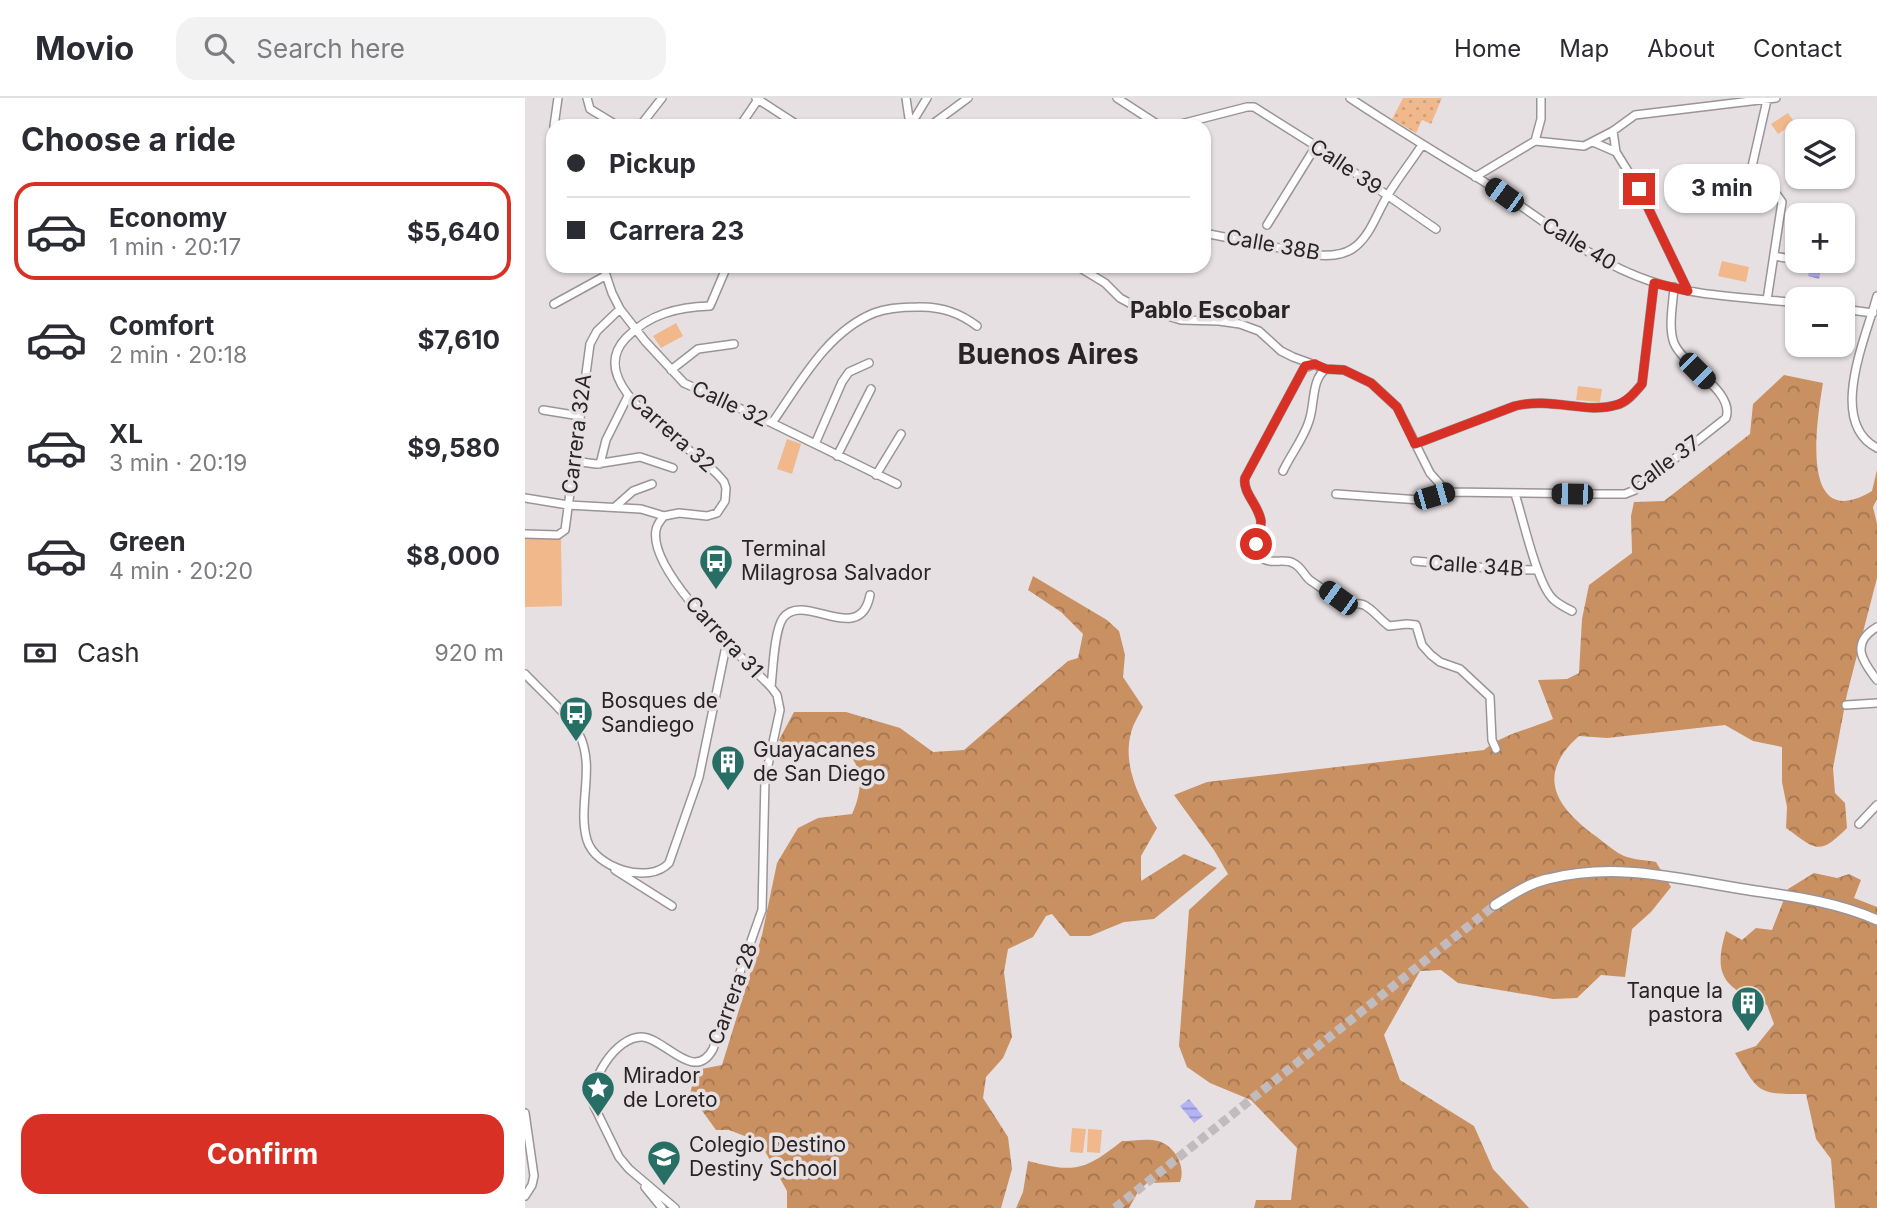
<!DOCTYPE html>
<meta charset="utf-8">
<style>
:root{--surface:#fff;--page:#f2f2f3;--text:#2b2b33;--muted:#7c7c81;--line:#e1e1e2;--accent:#d93025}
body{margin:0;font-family:Inter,sans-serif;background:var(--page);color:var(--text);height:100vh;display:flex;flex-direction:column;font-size:26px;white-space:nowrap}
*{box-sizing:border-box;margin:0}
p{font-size:23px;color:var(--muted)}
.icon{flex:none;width:38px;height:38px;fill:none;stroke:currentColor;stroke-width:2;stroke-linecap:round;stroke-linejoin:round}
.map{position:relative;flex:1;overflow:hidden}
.panel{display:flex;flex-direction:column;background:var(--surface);width:525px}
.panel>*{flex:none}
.banner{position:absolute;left:21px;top:21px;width:665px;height:154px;border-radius:21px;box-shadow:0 2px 5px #0004;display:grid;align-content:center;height:154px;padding:0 21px;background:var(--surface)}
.buttons{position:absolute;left:1260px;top:21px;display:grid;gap:14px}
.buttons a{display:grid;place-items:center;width:70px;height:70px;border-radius:14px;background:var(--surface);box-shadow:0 2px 5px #0004;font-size:35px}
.end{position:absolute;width:32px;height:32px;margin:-16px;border:9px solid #d93025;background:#fff;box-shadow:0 0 0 4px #fff}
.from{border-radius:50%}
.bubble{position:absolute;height:49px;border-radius:21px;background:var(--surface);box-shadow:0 2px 5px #0004;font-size:23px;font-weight:700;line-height:49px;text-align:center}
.car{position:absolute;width:21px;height:42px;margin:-21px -10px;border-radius:9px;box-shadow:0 0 5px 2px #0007;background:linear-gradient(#222 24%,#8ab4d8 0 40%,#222 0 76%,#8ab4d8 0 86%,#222 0)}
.banner b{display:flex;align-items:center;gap:24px;height:66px;font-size:26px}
.banner b+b{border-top:2px solid var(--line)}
.banner i{width:18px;height:18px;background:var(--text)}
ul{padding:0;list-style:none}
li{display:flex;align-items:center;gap:21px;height:98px;margin:0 14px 10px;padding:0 7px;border:4px solid transparent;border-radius:21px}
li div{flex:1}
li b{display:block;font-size:26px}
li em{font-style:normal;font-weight:700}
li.on{border-color:var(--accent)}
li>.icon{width:63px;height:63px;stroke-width:1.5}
h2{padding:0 21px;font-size:32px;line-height:84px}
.pay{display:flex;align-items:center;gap:18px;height:77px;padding:0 21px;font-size:26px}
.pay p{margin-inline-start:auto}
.button{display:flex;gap:14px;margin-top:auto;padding:14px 21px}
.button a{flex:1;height:80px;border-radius:21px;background:var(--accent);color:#fff;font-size:28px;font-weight:700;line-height:80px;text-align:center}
header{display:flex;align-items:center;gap:42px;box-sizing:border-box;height:98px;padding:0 35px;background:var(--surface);border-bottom:2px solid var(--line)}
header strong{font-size:33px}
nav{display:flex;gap:38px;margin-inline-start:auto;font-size:24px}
.search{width:490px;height:63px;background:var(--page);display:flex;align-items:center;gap:18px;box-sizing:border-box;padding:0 24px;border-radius:21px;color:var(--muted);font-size:26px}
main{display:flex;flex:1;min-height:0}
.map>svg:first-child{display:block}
.green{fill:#f0b88b}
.forest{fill:url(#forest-crowns)}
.park{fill:url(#park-dots)}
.water{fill:url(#water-rules)}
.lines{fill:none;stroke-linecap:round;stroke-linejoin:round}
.major-tunnel{stroke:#c1bbbd;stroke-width:9;stroke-dasharray:9 4.5;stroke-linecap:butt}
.minor-casing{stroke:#9b9497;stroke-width:10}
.major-casing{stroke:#9b9497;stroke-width:12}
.minor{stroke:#fff;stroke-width:7}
.major{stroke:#fff;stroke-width:9}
.route{stroke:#d93025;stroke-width:9}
.labels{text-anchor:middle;stroke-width:7;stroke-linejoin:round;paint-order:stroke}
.street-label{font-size:21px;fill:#282526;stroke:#e7e0e3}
.poi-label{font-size:21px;fill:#282526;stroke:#e7e0e3;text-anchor:start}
.neighbourhood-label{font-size:23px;font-weight:bold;fill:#282526;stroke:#e7e0e3}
.district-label{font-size:28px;font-weight:bold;fill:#282526;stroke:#e7e0e3}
</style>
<header>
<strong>Movio</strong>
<div class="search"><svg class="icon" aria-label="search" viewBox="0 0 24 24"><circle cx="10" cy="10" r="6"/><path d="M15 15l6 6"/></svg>Search here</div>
<nav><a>Home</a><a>Map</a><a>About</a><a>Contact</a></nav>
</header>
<main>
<section class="panel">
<h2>Choose a ride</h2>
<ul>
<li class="on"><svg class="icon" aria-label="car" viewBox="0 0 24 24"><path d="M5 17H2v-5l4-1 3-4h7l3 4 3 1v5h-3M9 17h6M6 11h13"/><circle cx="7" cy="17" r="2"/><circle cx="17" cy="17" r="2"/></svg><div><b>Economy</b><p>1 min · 20:17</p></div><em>$5,640</em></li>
<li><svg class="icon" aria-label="car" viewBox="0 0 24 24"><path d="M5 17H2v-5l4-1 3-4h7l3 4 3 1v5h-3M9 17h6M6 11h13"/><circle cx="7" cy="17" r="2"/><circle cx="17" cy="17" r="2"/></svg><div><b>Comfort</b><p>2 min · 20:18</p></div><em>$7,610</em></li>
<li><svg class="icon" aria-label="car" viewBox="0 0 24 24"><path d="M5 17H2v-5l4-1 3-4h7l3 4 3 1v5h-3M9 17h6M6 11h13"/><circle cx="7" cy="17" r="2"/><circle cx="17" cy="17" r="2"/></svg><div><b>XL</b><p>3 min · 20:19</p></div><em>$9,580</em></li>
<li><svg class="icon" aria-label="car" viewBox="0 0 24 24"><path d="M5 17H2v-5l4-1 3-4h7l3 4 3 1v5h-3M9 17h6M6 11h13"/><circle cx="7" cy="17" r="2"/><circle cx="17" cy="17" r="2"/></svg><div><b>Green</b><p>4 min · 20:20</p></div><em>$8,000</em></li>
</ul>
<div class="pay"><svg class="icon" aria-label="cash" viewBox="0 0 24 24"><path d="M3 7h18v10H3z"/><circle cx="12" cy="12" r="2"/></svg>Cash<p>920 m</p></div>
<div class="button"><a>Confirm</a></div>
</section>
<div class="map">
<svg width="1352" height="1110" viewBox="0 0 1352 1110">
<defs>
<pattern id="forest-crowns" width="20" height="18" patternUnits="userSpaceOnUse" patternTransform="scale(1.75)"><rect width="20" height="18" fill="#c99061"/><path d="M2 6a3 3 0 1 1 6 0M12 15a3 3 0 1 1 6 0" fill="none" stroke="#a37550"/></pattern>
<pattern id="park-dots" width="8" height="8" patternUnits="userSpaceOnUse" patternTransform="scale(1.75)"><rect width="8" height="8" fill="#f0b88b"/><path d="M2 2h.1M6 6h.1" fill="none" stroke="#ce9e78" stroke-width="1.8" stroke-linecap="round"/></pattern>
<pattern id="water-rules" width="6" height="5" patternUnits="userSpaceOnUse" patternTransform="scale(1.75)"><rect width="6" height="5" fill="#b4b3f6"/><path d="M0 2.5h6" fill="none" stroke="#9291c7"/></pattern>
</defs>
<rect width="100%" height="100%" fill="#e7e0e3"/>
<path class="green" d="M1263,15l7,10 -17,11 -7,-10z
M1197,163l27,6 -3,15 -28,-6z
M151,225l7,13 -22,12 -8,-12z
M1053,288l24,3 -2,13 -24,-2z
M262,341l14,5 -9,30 -15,-5z
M36,439l1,69 -37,1v-69z
M547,1030l14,1 -3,24 -13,-1z
M563,1031l14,1 -2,23 -13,-1z"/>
<path class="forest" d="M1259,277l39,8c-6,37 -25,152 49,108l5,-21v29l-4,8 4,17v54l-30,116 -14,74 2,25 10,10 2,25c-29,29 -31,21 -61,0l1,-21 -5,-25v-35l-29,-6 -28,-16 -118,13 -28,-2c-45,40 -22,72 18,101 8,6 18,15 27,19 10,4 22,4 32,6l15,25 -20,25 -19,17 -7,48 -24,-2 -24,23 -24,1 -95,-16 -17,-13 -21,1 -36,64 16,45 74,46 19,43 36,39h-275l2,-8h35l6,-52 -46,-48 -41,-17 -23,-16 -8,-21 10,-136 39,-36 -14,-24 -40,-55 33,-13 277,-32c19,-16 46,-21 69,-31l-15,-39 29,-1 12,-6 3,-54 7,-34 43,-32 -1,-37 3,-14 30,-1 86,-67 3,-30z
M508,478l74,44 12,11 6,24 -2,22 20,30c-4,8 -10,17 -12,26 -9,33 9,67 26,95l-16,28v25l43,-27 33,14 -63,51 -30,3 -34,14h-20l-18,-22 -6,2 -13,21 -25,12 -4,23 8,65 -9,21 -17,19 -3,21 25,39 4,32 -11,39h-214v-17l-27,-49 -31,-12h-13l-26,-36 6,-24 26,-5 40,-130 15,-72 21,-35 20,-10 34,-4c10,-22 14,-50 -10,-64 -7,-4 -17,-8 -26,-5 -7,1 -14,7 -20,11l-17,-16 15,-28h52l54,16 33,24 31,-2 104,-89 10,-3 5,-24 -22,-22 -33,-22z
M1289,775l23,5 12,-4 12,6 -7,18 23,9v301h-42l-4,-49 -15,-20 -10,-45c-49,0 -46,0 -71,-41l21,-7 18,-22 -7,-19c-42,-17 -55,-28 -41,-74l16,9 14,-12 16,2 16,-41z
M597,1043c11,0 25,-3 36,0 17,5 28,25 22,41l-33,1 -9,9 -9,16h-113l7,-16 5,-31c47,12 56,10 94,-20z"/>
<path class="park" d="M878,0h39l-11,26 -9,-4 -6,13 -24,-14z"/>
<path class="water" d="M1287,163h11l-4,18 -11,-3z
M664,1001l14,17 -9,7 -14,-17z"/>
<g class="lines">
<path class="major-tunnel" d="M590,1110l380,-303"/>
<g class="minor-casing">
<path id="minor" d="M62,0l3,11 28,17
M231,0l43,28
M381,0l4,27
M592,0l43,28
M825,0c45,30 90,57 136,85 56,34 99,76 164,98 46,16 99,16 147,22
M1242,2l-19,84 5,7 24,4 5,7 -15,98
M29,28l4,-28
M115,28l22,-28
M215,28l19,-28
M385,28l17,-28
M405,28l38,-28
M648,28l74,-19h7l62,39 120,83
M1088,33l3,21 23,37 49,102
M28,37v6
M1010,43l49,5 29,-15 22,-16 141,-17
M1068,44l23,10
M950,79l60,-36 6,-22v-21
M742,127l49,-79
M679,135l111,22c13,1 26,1 37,-6 18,-11 25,-37 36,-54 10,-17 23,-33 34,-50
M1249,158l23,4
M78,168l9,27 8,16 25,32 39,42 88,40 125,61
M552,168l28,17 15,15 15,8 46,14 38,1 21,3 19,7 22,20 12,6 33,12 18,1 27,13 26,24 33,66 17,19
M1352,198c-11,42 -50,126 0,152
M29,206l51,-28
M1318,211l30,4
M790,266l-11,4 -59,110c-3,15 15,28 16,44 0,12 -11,26 1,36 9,7 21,0 31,5 9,4 11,13 18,18 11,7 25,19 37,22 6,1 11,0 16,2 10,5 16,15 25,21l18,-2 9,1 6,20 9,10 9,7 20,7 30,28 2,43 4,9
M146,272l27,-21 36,-5
M18,312l37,6
M247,325c28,-40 55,-91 102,-110 13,-5 29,-6 43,-6 23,-1 42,5 60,19
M290,346l27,-62 7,-10 20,-9
M890,346l100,-38c36,-9 72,8 101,-1 11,-2 19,-13 26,-21l12,-101
M312,358l34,-67
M49,363l22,3 44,-7 33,11
M75,366l6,-24 22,-44
M758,373c8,-17 21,-33 26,-50 6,-16 2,-42 17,-52
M351,377l25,-41
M811,396l84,6 27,-8 151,2h27l10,-4 91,-72c9,-27 -42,-51 -52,-75 -6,-16 -1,-39 0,-56
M990,396c8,24 22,90 38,105 5,5 13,9 19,12
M0,400l43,7 73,4 23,7 15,-3 28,3 10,-3 8,-12 1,-13 -2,-6c-24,-34 -146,-94 -98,-144 23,-24 52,-31 84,-32l17,-40
M91,408l17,-15 19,-7
M139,418c-3,4 -7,8 -8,14 -8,42 87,128 115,157l6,8 3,15 -15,69 -3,131 -49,139c-19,35 -48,-11 -71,-12 -26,-1 -55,45 -48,69l25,51 10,12 46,39
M0,436l33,1 7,-5 25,-186 7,-13 23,-22
M890,463l83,8 39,1
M1352,529c-27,16 -15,34 0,53
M0,576c13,14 47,44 54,60 17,33 -2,72 8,106 8,28 62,45 82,23l30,-86 26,-126 5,-7
M246,589c2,-17 3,-56 12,-69 20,-28 77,30 87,-23
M1321,607l31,-2
M1334,726l18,-19
M90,772l57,36
M0,1015l9,63 -2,9 -7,11
M120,1089l17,21"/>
</g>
<g class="major-casing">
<path id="major" d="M970,807c16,-10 34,-22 53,-26 68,-17 127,-1 195,10 45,7 92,12 134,31"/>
</g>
<use href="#minor" class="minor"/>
<use href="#major" class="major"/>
</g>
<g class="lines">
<path class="route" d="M731,446c1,-7 5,-16 5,-23 -2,-15 -19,-29 -16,-43l60,-112 10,-2 11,5 18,1 27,13 26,24 18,37 100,-38c36,-9 72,8 101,-1 11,-3 19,-13 26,-21l12,-101 34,8 -49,-102"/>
</g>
<defs>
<g id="bus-pin" transform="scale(1.75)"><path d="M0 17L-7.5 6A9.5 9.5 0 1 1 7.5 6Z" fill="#276e64" stroke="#e7e0e3"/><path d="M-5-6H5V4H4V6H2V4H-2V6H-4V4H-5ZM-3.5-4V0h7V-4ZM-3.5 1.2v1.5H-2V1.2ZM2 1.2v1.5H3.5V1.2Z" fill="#fff"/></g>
<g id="building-pin" transform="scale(1.75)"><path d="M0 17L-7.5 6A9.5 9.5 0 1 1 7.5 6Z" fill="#276e64" stroke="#e7e0e3"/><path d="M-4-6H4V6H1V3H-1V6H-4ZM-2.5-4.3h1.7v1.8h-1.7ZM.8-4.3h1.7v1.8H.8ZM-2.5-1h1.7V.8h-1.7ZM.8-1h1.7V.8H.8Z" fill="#fff"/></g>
<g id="sight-pin" transform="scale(1.75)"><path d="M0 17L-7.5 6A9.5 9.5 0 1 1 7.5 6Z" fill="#276e64" stroke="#e7e0e3"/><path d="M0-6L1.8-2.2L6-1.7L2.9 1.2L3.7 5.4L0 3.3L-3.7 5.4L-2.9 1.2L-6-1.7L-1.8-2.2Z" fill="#fff"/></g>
<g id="school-pin" transform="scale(1.75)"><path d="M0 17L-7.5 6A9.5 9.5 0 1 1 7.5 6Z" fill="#276e64" stroke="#e7e0e3"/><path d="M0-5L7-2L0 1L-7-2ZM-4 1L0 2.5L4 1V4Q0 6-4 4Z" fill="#fff"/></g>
</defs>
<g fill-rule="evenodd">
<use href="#bus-pin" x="191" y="463"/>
<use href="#bus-pin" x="51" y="615"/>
<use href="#building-pin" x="203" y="664"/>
<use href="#building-pin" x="1223" y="905"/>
<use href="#sight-pin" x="73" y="990"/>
<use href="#school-pin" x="139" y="1059"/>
</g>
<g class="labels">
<g class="street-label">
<text transform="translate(821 69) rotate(34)" y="7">Calle 39</text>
<text transform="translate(1054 146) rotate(31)" y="7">Calle 40</text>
<text transform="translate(748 147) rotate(10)" y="7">Calle 38B</text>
<text transform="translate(205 306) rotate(25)" y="7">Calle 32</text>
<text transform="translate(147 335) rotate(42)" y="7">Carrera 32</text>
<text transform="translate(52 336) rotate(-83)" y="7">Carrera 32A</text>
<text transform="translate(1140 366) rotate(-36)" y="7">Calle 37</text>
<text transform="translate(951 468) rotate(4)" y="7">Calle 34B</text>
<text transform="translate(199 539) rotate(47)" y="7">Carrera 31</text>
<text transform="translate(208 896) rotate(-70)" y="7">Carrera 28</text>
</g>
<g class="poi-label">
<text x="216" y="458">Terminal<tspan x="216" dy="24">Milagrosa Salvador</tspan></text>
<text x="76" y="610">Bosques de<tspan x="76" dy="24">Sandiego</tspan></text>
<text x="228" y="659">Guayacanes<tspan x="228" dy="24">de San Diego</tspan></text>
<text x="1198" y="900" text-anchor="end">Tanque la<tspan x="1198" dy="24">pastora</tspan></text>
<text x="98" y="985">Mirador<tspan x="98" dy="24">de Loreto</tspan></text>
<text x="164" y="1054">Colegio Destino<tspan x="164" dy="24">Destiny School</tspan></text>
</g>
<g class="neighbourhood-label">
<text x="685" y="220">Pablo Escobar</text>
</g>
<g class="district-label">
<text x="523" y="266">Buenos Aires</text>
</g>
</g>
</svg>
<div class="buttons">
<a><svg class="icon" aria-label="layers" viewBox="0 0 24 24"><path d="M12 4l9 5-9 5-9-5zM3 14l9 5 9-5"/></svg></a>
<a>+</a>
<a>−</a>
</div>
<i class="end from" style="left:731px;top:446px"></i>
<i class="end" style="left:1114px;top:91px"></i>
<div class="bubble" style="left:1139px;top:66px;width:116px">3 min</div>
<i class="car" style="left:979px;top:97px;rotate:306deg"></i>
<i class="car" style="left:1172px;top:273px;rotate:135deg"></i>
<i class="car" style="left:1047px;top:396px;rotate:271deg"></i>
<i class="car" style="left:909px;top:398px;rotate:74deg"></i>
<i class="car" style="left:813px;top:500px;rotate:306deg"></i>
<div class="banner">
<b><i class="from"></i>Pickup</b>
<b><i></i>Carrera 23</b>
</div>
</div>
</main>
